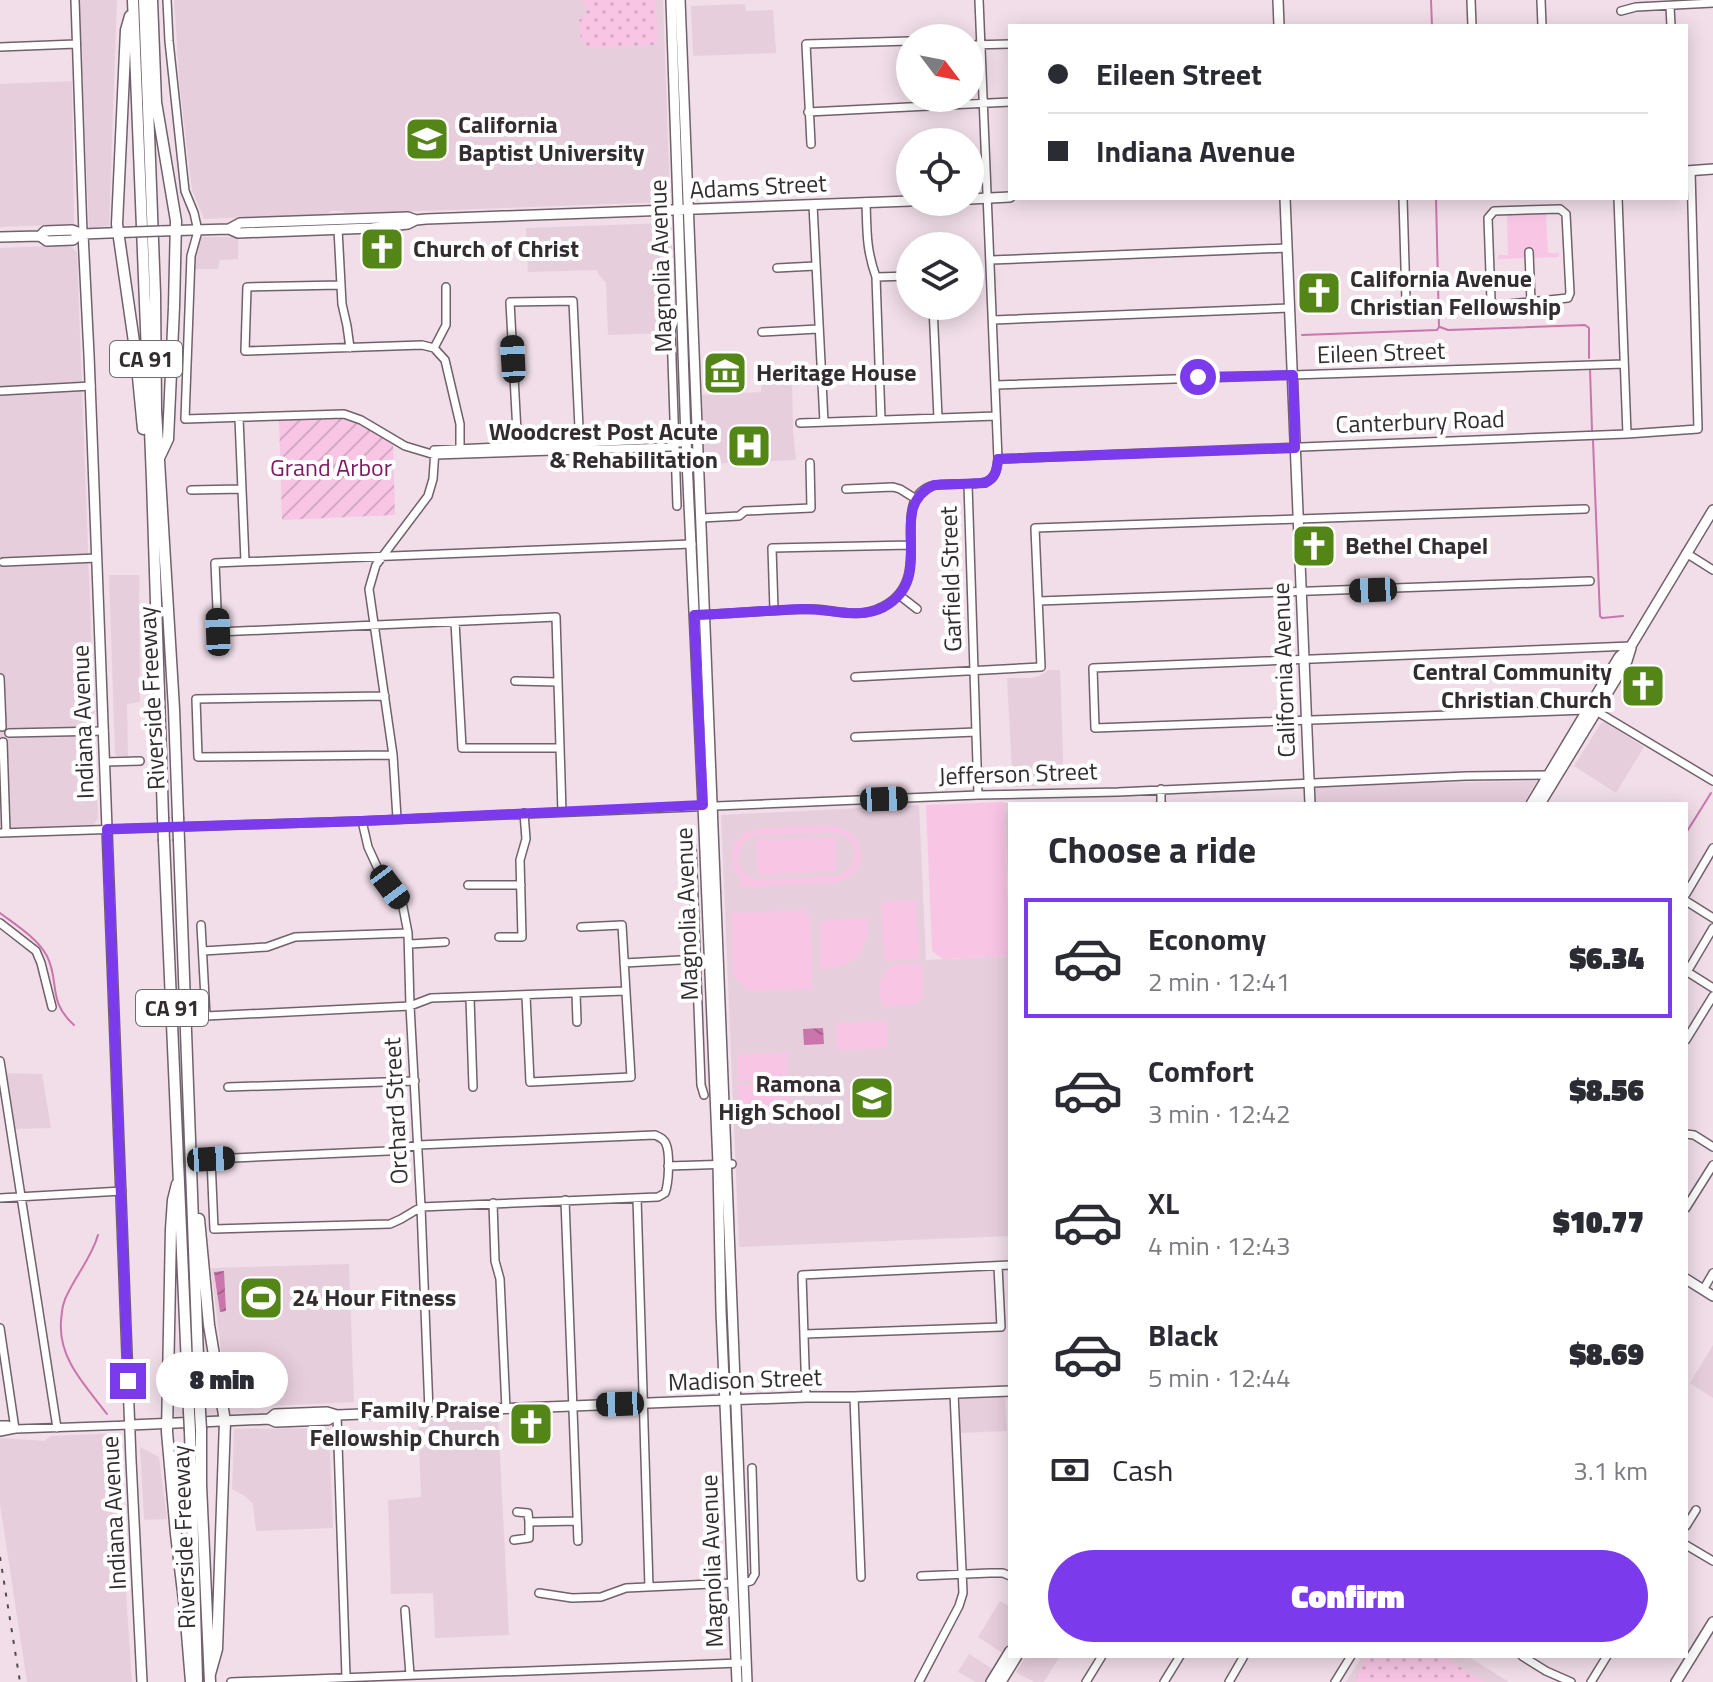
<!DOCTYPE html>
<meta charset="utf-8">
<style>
:root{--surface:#fff;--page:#f7f7f7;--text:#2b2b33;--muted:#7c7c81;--line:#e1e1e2;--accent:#7c3aed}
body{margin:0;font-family:"Titillium Web",sans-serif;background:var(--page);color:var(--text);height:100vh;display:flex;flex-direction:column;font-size:30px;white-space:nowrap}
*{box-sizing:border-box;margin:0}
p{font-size:26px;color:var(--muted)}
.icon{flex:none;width:44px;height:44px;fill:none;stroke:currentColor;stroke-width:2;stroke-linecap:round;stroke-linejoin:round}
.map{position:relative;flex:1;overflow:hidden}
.details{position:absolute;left:1008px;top:802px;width:680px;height:856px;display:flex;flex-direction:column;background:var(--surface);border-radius:0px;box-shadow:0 4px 20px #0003}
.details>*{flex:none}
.guide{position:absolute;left:1008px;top:24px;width:680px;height:176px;border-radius:0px;box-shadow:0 4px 20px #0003;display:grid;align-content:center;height:176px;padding:0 40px;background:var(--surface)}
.needle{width:52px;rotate:122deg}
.controls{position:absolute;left:896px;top:24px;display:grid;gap:16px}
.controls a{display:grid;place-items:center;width:88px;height:88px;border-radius:50%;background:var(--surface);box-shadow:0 4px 20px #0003;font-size:40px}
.end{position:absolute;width:36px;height:36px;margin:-18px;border:10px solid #7c3aed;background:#fff;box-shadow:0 0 0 4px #fff}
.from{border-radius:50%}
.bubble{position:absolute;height:56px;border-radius:28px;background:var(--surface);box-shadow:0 4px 20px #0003;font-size:26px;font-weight:800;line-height:56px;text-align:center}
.car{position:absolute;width:24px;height:48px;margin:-24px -12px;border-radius:10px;box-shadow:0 0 6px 2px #0007;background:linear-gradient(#222 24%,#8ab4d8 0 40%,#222 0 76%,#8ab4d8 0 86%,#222 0)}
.guide b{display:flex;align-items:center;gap:28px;height:76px;font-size:30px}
.guide b+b{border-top:2px solid var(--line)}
.guide i{width:20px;height:20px;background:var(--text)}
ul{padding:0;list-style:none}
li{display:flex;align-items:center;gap:24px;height:120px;margin:0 16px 12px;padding:0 24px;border:4px solid transparent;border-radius:0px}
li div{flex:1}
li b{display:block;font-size:30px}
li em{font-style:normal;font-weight:800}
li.selected{border-color:var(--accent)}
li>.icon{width:72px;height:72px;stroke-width:1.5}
h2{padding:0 40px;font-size:36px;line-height:96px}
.pay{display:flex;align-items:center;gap:20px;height:88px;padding:0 40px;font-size:30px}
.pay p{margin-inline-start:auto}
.cta{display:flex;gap:16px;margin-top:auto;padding:16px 40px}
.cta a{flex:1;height:92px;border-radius:48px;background:var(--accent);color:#fff;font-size:32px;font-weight:800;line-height:92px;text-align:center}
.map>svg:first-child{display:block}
.built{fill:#e7cedd}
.grass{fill:url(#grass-dots)}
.park{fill:#f8c5e4;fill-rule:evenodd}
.garden{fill:url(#garden-furrows)}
.water{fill:url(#water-waves)}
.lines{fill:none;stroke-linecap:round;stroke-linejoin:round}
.stream{stroke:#cb75ad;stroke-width:2}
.minor-casing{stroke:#71616b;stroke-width:10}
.major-casing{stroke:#71616b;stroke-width:12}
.highway-casing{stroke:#71616b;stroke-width:13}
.minor{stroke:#fff;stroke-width:7}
.major{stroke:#fff;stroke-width:9}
.highway{stroke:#fff;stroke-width:10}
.rail{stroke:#544b50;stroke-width:2;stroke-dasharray:4 8;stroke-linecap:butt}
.major-bridge-casing{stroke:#71616b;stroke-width:12;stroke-linecap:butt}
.highway-bridge-casing{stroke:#71616b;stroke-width:13;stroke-linecap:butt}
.major-bridge{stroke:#fff;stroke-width:9}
.highway-bridge{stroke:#fff;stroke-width:10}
.route{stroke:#7c3aed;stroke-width:10}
.labels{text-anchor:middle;stroke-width:8;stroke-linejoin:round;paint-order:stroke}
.shield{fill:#fff;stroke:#706b6e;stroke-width:2}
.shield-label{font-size:22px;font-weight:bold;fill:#332c30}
.poi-label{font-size:24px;font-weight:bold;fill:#332c30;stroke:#fff;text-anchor:start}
.street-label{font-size:24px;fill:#332c30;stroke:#fff}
.park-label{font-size:24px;fill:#7f1763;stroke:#fff}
</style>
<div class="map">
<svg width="1713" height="1682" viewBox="0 0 1713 1682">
<defs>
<pattern id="grass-dots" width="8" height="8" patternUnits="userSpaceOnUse" patternTransform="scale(2)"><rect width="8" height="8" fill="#f8c5e4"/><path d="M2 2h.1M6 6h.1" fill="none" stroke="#d5a9c4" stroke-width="1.8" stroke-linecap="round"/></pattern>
<pattern id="garden-furrows" width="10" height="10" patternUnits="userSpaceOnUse" patternTransform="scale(2)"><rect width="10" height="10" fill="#f8c5e4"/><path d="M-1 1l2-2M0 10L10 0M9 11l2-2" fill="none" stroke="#d5a9c4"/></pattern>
<pattern id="water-waves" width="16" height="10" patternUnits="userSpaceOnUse" patternTransform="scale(2)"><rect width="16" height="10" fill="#cb75ad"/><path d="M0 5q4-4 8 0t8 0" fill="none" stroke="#a5608d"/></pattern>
</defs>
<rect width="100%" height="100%" fill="#f1dee9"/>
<path class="built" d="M79,0h38l-8,226 -20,2z
M174,0h489l7,196 -5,6 -212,8 -108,3 -3,-2h-11l-5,3 -122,5 -12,-29 -12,-101z
M745,4l1,7 27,-1 3,43 -83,3 -2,-50z
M72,81l2,143 -74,3v-143z
M667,223l4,4 4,88h-4l-4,4 1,14 -60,2 -2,-52 -8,-9v-4l-70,2 -2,-44z
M201,237h37v22l-18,1 -2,9h-24l1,-15z
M70,245l7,8 21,565 -4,7 -94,3v-580z
M792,375l1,56 3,29 -93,4 -2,-69 60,-3v-15z
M109,575h30l1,127 -13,2 1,52h-11l-2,-3z
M1049,670h11l4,114 -51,3 -6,-109h25l7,-2z
M1605,722l39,25 -28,46 -42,-27 27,-43z
M1537,781l-14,23h-207l-1,-19z
M1004,803h7l-1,123z
M919,805l7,155 84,-4v280l-271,11 -18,-432z
M6,1073l36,1 9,54 -37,1z
M349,1264l5,138 -126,6 -17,-140z
M1713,1345v53l-23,-15z
M1005,1395l2,36 -47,2v-36z
M498,1417l11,218 -74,3 -2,-45 -42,1 -3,-94 33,-3 -3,-77z
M329,1428l4,100 -77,3 -3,-27 -8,-8 -13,-7 2,-60z
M120,1433l1,85 11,164h-105l-27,-178v-66l44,3 7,-5z
M140,1447l19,10 8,62 -23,1z
M1000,1601l10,6v36l-6,11 -26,-17z
M969,1654l25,16 -7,12h-11l-18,-10z
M1026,1656h34l-16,26h-10l-18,-10z
M1362,1656h105l42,26h-163z"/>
<path class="grass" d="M580,0h76l2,45 -69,3 -8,-8 -2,-20 6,-4 2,-6 -3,-8z
M1369,1656h73l42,26h-129l9,-21z"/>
<path class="park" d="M1546,212l2,41h11v4l-61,2v-4h10l-1,-41z
M1004,802l6,154 -67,3 -9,-6 -2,-4 -6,-144z
M836,826c35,9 33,51 -3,57l-93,4v-6l3,-1c-8,-8 -13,-17 -11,-28 2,-9 7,-16 15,-20 12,-6 72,-6 89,-6zM831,832c27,3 32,30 9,44l-82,4c-24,-6 -27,-32 -5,-44z
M835,837l1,34 -78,4 -2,-35z
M916,900l3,59 -35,2 -3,-59z
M803,910l7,6 2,73 -63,2 -16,-16 -2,-62z
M868,918c1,33 -14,51 -48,51l-1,-44 5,-5z
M900,963l22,2 1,32 -8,8 -32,1c-7,-17 -3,-40 17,-43z
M887,1021l1,27 -51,2 -1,-27z
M787,1053l1,26 -50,2 -1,-27z
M788,1083l1,24 -50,2 -1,-24z"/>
<path class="garden" d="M338,418l19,5 36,19 2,73 -113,5 -3,-101z"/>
<path class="water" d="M823,1028l1,16 -20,1 -1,-16z
M224,1271l2,40 -6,1 -6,-40z"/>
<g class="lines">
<path class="stream" d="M1431,0l1,26
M1440,327l8,3 137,-5 4,3v30
M1302,335l135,-5 2,-3 -3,-129
M1590,369l2,61
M1593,441l7,175 2,2 21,-2
M1686,833l25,-40
M0,913c16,12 37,25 47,43 13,26 0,45 27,69
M98,1235c-6,21 -19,36 -29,56 -6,10 -7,18 -8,30 -3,38 25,65 46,93"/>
<g class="minor-casing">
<path id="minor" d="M75,0l8,234
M167,0l2,41 16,150 9,22 4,18 -7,25 -6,163 159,-5 17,6 44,26 30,9 235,-8 6,-4
M1471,0l1,26
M1541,0l1,26
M1670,6l1,20
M1621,11l15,-4 77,-4
M970,45l40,-1
M0,47l76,-3
M808,112l202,-10
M811,144l-5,-100 104,-3
M1403,198l3,102
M1618,198l9,236
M866,202c1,29 0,47 10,75l5,143
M813,205l11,217
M1560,209l6,5 4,79 -2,5 -69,7 -5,-1 -3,-4 -3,-82 6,-7z
M338,229l4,75 5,22 3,22
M1529,252l2,50
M991,260l296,-12
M777,268l38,-2
M876,277l34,-1
M340,285l-93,2 -2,64 177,-6 12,3
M446,287v38l-12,23 11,12 15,64v24
M933,306l5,112
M993,320l297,-12
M674,322l-3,8 6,176
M762,332l56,-3
M996,385l628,-21
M0,391l91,-5
M239,418l6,143
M800,423l196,-7
M434,450l235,-11 11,4
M518,451l-8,-149 63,-1 7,148
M998,459l629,-25 71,-5 -7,-258
M846,489l47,-2 7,2 16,10
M191,490l51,-1
M702,518l37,-2 6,-5 66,-3 -1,-45
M1686,553l27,17
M3,562l94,-4
M899,595l18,14
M1039,601l551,-20
M774,610l-2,-62 139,-3
M700,615c37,-2 73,-5 110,-6 25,0 48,11 72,-2 57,-28 4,-104 49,-121 11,-3 25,-2 37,-2
M455,622l7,126h97
M1631,646l-538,22 2,60 492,-18 9,1 117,70
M855,677l186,-10 -6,-139 550,-19
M0,678l2,49
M515,681l42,1
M385,696l-189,3 2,58 195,-2
M9,733l95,-2
M855,737l121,-5
M3,742l3,90
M105,762l35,-1
M978,795l-10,-311c21,-1 28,-2 30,-25l-19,-459
M1161,804v-15
M562,812l-6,-195 -338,15 -3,-69 477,-19
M397,818l-4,-63 -24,-166 7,-24 52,-69 5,-17 2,-29
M362,821l6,26 11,24 23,31 6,31 2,73 11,201 8,204
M0,833l362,-12 616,-26 140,-3 348,-16 87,-1
M692,847l9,238 3,10
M468,885h53
M1686,894l27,-46
M1686,901l27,17
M0,923l36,28 5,12 11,44
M201,925l5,91 204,-10 21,-8 194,-7
M499,937h23l-2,-77 6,-21 -2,-26
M410,944l35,-2
M203,951l64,-4 28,-10 113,-4
M624,963l75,-4
M1686,971l27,17
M1687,972l26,-44
M576,993l1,29
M526,996l4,86 101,-5 -9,-152 -41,2
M470,998l3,89
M1686,1040l27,-44
M0,1061l57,367
M228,1087l187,-6
M1686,1134l8,1 19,12
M655,1135c4,2 9,3 11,9 4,9 3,39 -1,49l-7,4 -237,10 -20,12 -11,5 -176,5 -3,-70 177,-8 30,-6z
M668,1166l64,-2
M0,1198l122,-7
M637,1198l12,389
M565,1200l13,341
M493,1203l2,58 5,18 6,130
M1686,1208l27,-43
M1703,1290l10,-17
M0,1328l15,101
M805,1334l196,-7 -3,-61
M806,1397l-4,-122 208,-10
M854,1397l7,180
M337,1415l9,261
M0,1425h8l7,4
M0,1432l15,-3 115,-4
M517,1512l11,1 1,9 48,-1
M1686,1526l10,-16
M514,1540l15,-2v-16
M1686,1545l27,16
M921,1576l69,-3h13l7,3
M743,1583l8,-2 4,-7 -3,-106
M539,1593l33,5 29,-1 25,-9 107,-5
M405,1610l5,65
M1522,1656l24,15 25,11
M231,1682l509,-19
M919,1682l40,-76 4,-13 -9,-200
M1086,1682l16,-26
M1164,1682l16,-26
M1229,1682l15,-26
M1335,1682l16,-26
M1591,1682l16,-26"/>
</g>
<g class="major-casing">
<path id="major" d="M671,0l15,439 17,366 15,359 3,147 16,371
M680,0l67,1682
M1278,0l1,26
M1686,171l27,-2
M1285,198l25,606
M970,199l40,-2
M229,229l11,-6 168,-6 8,3 10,-1 484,-18
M160,231l69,-2 9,4 134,-5 36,-4 8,-4
M83,234l6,121 42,1105 11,222
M40,236l7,5 26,-1 7,-6
M0,237l40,-1 5,-5 27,-1 11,4 51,-2
M1531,804l88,-147 12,-11 82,-136
M1540,804l87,-143 4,-13
M1686,1279l27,17
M269,1419l6,-5 52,-2 10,3 469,-18h48l156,-6
M130,1425l139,-6 7,3 52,-2 9,-5
M991,1682l19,-31
M1001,1682l16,-26
M1676,1682l37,-60"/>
</g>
<g class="highway-casing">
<path id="highway" d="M133,0l19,480 11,337
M144,0l11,294 1,117 18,298 4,108
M152,0l4,102 20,119 -2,86 -6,132 -9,19
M130,16l-4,14 -9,194 19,132 7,73
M164,841l25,571
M179,841l21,571
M177,1184l-4,16 -2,29 -4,203 9,102 9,75 6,73
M199,1219l10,106 16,96 -8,228 -7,25
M201,1430v55l9,197
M190,1431l7,249"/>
</g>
<use href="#minor" class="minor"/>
<use href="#major" class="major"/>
<use href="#highway" class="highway"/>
<path class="rail" d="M0,1557l20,125"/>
<g class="major-bridge-casing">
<path id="major-bridge" d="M134,232l26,-1"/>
</g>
<g class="highway-bridge-casing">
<path id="highway-bridge" d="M163,817l1,24
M178,817l1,24
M189,1412l1,19
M200,1412l1,18"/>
</g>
<use href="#major-bridge" class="major-bridge"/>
<use href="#highway-bridge" class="highway-bridge"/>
</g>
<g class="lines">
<path class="route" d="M128,1381l-21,-552 255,-8 341,-16 -9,-190c37,-1 74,-5 111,-6 26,0 54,11 79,-2 56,-31 -1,-98 50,-122l51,-2c11,-6 12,-13 13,-24l297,-11 -2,-73 -95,2"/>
</g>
<defs>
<g id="university-square" transform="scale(2.3)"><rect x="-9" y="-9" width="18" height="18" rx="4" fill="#548517" stroke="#fff"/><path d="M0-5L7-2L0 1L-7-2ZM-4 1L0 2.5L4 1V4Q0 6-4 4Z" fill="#fff"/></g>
<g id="church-square" transform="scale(2.3)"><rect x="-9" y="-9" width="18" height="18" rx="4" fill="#548517" stroke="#fff"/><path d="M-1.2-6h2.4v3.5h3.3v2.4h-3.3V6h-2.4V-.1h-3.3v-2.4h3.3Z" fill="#fff"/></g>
<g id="museum-square" transform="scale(2.3)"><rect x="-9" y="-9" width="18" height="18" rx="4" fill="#548517" stroke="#fff"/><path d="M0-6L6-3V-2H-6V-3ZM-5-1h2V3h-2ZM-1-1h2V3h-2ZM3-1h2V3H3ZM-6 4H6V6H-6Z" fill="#fff"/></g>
<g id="hospital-square" transform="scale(2.3)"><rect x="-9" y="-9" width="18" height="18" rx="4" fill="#548517" stroke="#fff"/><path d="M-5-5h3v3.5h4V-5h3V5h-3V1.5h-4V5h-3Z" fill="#fff"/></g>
<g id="school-square" transform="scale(2.3)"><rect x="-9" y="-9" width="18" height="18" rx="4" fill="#548517" stroke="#fff"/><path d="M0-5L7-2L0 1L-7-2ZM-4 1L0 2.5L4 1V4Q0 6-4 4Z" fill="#fff"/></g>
<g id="stadium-square" transform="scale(2.3)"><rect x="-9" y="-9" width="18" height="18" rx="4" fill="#548517" stroke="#fff"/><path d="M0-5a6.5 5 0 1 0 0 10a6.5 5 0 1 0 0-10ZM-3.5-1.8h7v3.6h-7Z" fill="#fff"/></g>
</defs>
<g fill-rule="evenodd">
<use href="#university-square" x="427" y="139"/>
<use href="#church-square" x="382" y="249"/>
<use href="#church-square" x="1319" y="293"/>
<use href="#museum-square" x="725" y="373"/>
<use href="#hospital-square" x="749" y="446"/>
<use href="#church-square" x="1314" y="546"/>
<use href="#church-square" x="1643" y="686"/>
<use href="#school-square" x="872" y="1098"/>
<use href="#stadium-square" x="261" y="1298"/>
<use href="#church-square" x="531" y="1424"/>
</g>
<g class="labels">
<g class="shield">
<rect x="110" y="341" width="72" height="36" rx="6"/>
<rect x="136" y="990" width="72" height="36" rx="6"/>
</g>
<g class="shield-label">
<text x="146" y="367">CA 91</text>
<text x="172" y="1016">CA 91</text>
</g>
<g class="poi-label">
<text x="458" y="133">California<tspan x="458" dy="28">Baptist University</tspan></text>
<text x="413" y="257">Church of Christ</text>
<text x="1350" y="287">California Avenue<tspan x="1350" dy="28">Christian Fellowship</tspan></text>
<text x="756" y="381">Heritage House</text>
<text x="718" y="440" text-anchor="end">Woodcrest Post Acute<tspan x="718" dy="28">&amp; Rehabilitation</tspan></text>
<text x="1345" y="554">Bethel Chapel</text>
<text x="1612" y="680" text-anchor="end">Central Community<tspan x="1612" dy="28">Christian Church</tspan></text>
<text x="841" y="1092" text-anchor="end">Ramona<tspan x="841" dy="28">High School</tspan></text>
<text x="292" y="1306">24 Hour Fitness</text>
<text x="500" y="1418" text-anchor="end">Family Praise<tspan x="500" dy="28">Fellowship Church</tspan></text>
</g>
<g class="street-label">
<text transform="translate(758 187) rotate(-3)" y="8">Adams Street</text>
<text transform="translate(661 266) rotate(-92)" y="8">Magnolia Avenue</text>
<text transform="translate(1381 353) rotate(-2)" y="8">Eileen Street</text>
<text transform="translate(1420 422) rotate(-2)" y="8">Canterbury Road</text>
<text transform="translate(951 579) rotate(-92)" y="8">Garfield Street</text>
<text transform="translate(1284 670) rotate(-92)" y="8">California Avenue</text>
<text transform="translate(152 698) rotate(-93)" y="8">Riverside Freeway</text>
<text transform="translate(83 722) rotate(-92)" y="8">Indiana Avenue</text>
<text transform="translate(1018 774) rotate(-2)" y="8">Jefferson Street</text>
<text transform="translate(687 914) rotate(-92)" y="8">Magnolia Avenue</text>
<text transform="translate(396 1111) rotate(-93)" y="8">Orchard Street</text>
<text transform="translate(745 1380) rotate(-2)" y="8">Madison Street</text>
<text transform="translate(114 1513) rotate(-93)" y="8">Indiana Avenue</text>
<text transform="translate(184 1537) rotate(-92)" y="8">Riverside Freeway</text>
<text transform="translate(712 1561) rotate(-92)" y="8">Magnolia Avenue</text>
</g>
<g class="park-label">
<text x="331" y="476">Grand Arbor</text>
</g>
</g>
</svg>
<div class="controls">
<a><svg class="needle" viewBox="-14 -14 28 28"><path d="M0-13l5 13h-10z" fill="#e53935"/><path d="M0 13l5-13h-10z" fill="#7c7c81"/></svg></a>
<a><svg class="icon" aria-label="locate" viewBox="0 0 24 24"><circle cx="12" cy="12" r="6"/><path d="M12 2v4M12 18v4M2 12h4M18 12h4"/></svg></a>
<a><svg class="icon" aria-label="layers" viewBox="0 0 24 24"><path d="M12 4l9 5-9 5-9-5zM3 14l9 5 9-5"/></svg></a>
</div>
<i class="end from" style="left:1198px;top:377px"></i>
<i class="end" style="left:128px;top:1381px"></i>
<div class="bubble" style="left:156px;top:1352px;width:132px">8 min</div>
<i class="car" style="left:513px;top:359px;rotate:357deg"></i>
<i class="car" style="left:1373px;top:590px;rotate:268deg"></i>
<i class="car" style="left:218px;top:632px;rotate:358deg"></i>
<i class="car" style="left:884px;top:799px;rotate:88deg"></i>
<i class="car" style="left:390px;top:887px;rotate:143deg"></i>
<i class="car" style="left:211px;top:1159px;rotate:87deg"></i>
<i class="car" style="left:620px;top:1404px;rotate:268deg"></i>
<div class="guide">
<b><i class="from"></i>Eileen Street</b>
<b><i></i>Indiana Avenue</b>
</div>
<section class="details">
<h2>Choose a ride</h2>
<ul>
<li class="selected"><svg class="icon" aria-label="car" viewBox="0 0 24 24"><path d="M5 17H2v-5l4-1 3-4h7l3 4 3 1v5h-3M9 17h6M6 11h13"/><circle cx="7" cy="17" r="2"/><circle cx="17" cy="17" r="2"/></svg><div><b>Economy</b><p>2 min · 12:41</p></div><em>$6.34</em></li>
<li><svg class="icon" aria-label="car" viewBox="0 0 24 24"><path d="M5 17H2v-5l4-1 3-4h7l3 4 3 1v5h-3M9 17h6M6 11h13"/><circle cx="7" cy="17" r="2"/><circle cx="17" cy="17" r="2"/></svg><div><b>Comfort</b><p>3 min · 12:42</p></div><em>$8.56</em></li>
<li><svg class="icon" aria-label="car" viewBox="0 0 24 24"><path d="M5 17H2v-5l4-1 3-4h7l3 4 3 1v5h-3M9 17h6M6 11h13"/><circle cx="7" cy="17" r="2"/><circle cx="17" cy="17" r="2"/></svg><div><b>XL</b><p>4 min · 12:43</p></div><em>$10.77</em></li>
<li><svg class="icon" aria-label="car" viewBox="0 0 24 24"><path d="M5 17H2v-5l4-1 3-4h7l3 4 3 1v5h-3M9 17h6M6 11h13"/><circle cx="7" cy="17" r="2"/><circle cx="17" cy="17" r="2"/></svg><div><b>Black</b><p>5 min · 12:44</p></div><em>$8.69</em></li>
</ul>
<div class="pay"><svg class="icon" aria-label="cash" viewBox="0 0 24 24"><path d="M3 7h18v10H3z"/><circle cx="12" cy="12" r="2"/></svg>Cash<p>3.1 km</p></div>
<div class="cta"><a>Confirm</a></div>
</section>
</div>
